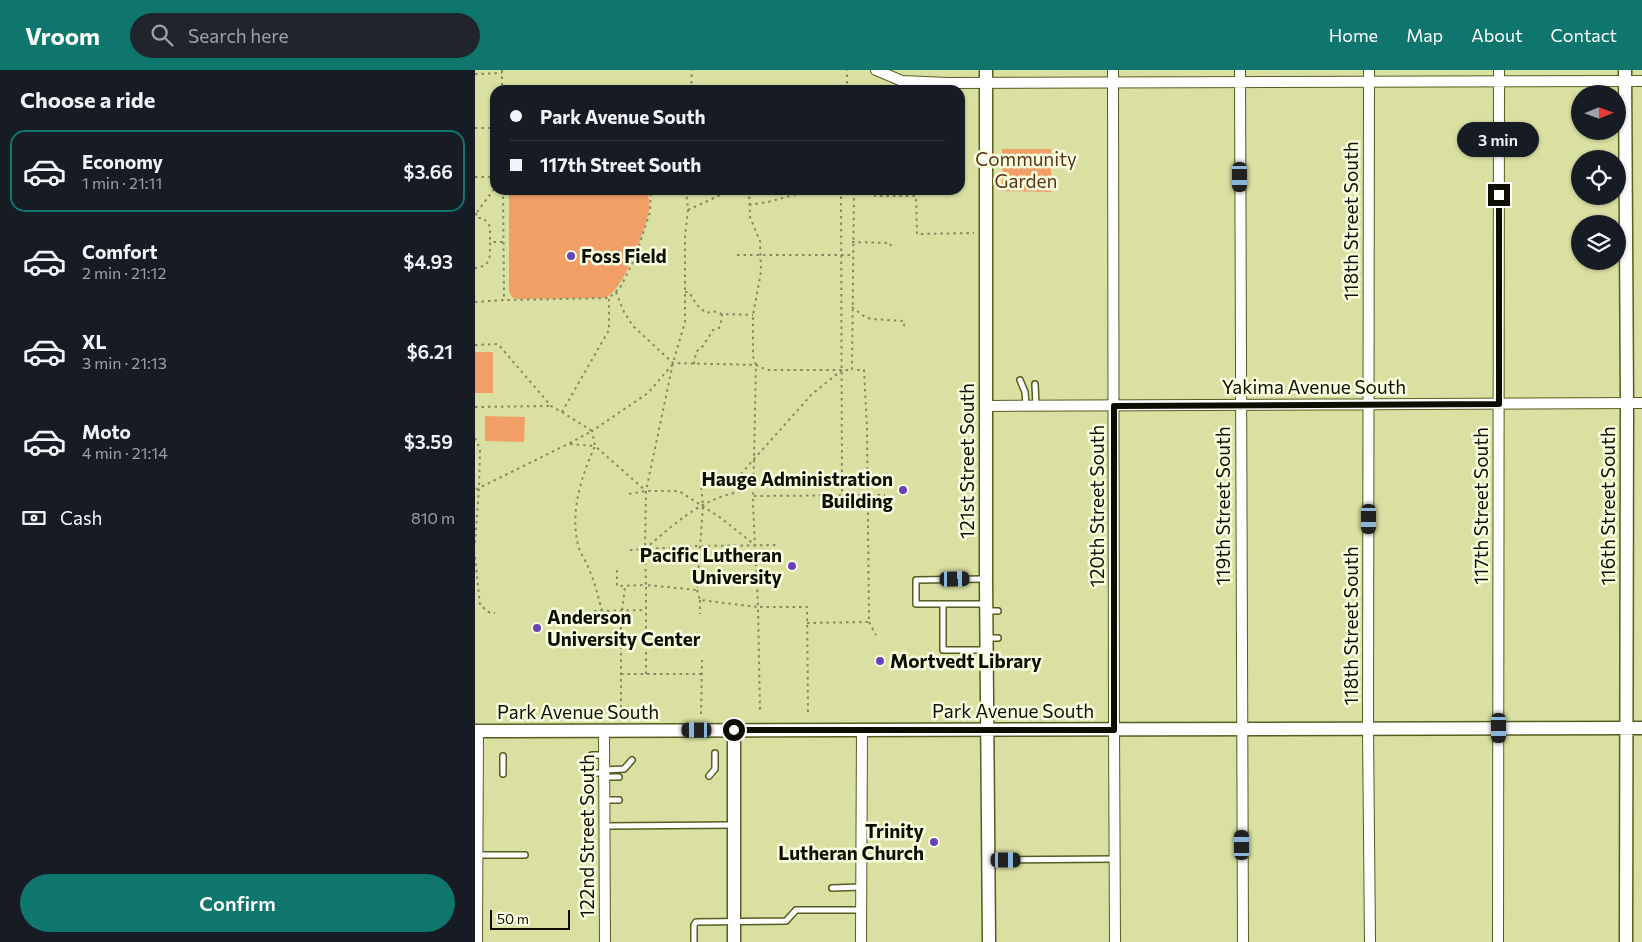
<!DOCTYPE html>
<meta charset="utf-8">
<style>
:root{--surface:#171b24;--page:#20242c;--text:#f1f3f6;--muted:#9ea1a6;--line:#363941;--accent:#0f766e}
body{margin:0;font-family:Commissioner,sans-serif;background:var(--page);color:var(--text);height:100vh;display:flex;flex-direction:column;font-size:19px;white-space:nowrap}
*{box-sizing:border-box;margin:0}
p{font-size:16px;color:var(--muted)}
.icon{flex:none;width:28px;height:28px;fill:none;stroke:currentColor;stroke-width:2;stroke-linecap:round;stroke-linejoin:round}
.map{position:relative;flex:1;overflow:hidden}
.side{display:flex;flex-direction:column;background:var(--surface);width:475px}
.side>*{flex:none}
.banner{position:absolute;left:15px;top:15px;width:475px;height:110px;border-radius:15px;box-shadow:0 1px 4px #0004;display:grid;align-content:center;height:110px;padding:0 20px;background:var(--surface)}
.needle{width:32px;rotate:89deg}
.controls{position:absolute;left:1096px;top:15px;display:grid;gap:10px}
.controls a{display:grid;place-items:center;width:55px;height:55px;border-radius:50%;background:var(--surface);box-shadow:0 1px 4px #0004;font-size:25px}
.scale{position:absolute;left:15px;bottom:12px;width:80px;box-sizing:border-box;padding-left:5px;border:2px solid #0d0e00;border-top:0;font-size:14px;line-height:18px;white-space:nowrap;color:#0d0e00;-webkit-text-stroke:4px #fafedf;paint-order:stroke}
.end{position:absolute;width:22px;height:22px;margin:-11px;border:6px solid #0d0e00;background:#fff;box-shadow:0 0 0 2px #fff}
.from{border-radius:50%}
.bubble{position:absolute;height:35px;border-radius:18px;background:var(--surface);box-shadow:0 1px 4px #0004;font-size:16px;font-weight:600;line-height:35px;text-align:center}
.car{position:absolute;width:15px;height:30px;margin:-15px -8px;border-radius:6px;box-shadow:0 0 4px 1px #0007;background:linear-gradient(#222 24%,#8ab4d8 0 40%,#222 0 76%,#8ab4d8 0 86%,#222 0)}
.banner b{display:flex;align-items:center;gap:18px;height:48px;font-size:19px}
.banner b+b{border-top:1px solid var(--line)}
.banner i{width:12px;height:12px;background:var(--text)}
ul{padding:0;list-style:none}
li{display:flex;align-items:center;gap:15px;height:82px;margin:0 10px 8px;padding:0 10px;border:2px solid transparent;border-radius:15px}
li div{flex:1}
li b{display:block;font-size:19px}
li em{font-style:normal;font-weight:600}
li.current{border-color:var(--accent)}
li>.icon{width:45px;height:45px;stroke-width:1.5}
h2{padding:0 20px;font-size:22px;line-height:60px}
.pay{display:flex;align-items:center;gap:12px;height:55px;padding:0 20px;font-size:19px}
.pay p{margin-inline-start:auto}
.cta{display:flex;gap:10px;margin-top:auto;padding:10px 20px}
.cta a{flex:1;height:58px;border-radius:30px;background:var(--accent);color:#fff;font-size:20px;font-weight:600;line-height:58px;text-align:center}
header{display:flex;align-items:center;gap:30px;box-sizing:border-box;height:70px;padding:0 25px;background:var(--accent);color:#fff}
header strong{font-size:24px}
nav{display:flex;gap:28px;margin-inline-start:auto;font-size:18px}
.search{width:350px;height:45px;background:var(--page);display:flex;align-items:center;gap:12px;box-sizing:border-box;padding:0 18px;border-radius:28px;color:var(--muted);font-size:19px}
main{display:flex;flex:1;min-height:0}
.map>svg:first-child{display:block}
.green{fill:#f19e67}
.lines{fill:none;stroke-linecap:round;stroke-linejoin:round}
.service-casing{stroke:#575c20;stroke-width:8}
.minor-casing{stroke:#575c20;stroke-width:12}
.tertiary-casing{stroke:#575c20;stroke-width:15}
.path{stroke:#85895f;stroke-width:2;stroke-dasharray:2.5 4;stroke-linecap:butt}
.service{stroke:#fff;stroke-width:5}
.minor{stroke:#fff;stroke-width:10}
.tertiary{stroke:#fff;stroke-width:12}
.route{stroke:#0d0e00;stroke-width:6}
.poi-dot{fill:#6842bb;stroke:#fafedf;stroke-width:2}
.labels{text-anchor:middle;stroke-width:5;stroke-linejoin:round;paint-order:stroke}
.park-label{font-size:19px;fill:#583014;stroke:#fafedf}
.street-label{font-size:19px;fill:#0d0e00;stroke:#fafedf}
.poi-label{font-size:19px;font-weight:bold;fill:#0d0e00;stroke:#fafedf;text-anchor:start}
</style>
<header>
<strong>Vroom</strong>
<div class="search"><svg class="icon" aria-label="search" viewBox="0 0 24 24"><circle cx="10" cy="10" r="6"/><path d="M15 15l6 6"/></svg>Search here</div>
<nav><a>Home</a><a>Map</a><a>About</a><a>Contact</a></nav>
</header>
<main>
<section class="side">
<h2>Choose a ride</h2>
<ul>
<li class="current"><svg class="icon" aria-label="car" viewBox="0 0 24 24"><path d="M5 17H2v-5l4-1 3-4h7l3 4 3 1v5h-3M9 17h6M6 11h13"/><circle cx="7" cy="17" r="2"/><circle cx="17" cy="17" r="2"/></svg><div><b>Economy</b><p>1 min · 21:11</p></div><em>$3.66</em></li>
<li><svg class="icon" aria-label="car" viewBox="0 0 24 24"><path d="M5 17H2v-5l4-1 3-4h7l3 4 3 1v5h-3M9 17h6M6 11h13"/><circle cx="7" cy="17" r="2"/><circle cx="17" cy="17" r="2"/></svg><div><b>Comfort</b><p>2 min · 21:12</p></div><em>$4.93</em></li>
<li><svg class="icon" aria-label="car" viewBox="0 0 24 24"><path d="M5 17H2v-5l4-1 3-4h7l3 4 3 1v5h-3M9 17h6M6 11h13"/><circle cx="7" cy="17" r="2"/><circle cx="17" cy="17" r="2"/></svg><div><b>XL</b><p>3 min · 21:13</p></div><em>$6.21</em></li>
<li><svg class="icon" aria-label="car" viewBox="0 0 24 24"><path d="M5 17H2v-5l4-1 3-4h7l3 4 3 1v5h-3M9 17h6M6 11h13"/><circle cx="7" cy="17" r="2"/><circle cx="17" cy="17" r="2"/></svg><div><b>Moto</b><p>4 min · 21:14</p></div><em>$3.59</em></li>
</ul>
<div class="pay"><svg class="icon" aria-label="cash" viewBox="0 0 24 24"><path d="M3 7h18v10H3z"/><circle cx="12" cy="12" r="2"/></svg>Cash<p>810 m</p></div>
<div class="cta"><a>Confirm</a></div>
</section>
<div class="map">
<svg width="1167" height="872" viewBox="0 0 1167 872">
<rect width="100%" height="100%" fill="#d9e0a2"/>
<path class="green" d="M527,79h49v43l-49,-1z
M34,120h139c0,6 2,14 1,20 -3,18 -27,86 -46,88l-85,1 -6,-2 -3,-6z
M0,282h18v41h-18z
M10,346l40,1 -1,25 -39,-1z"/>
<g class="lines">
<g class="service-casing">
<path id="service" d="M545,310l5,12 1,13
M560,314l1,22
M509,509l-68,1v24h27v46h43
M468,534h42
M511,541h12
M512,568h11
M117,685h12
M28,686v18
M129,700l20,-1 8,-9
M117,703h12
M234,706l6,-7v-16
M129,707h15
M130,730h14
M130,756l128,-1
M3,785h47
M513,790l127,-1
M357,818l29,-1
M219,872v-17l2,-3 90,-1 10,-11h65"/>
</g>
<g class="minor-casing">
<path id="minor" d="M401,0l26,11 46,2 694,-2
M638,0l1,659 1,213
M765,0l3,872
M894,0l-1,659 2,213
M511,336l656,-3
M129,661l1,211
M2,872l1,-211
M386,872l1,-212
M1023,872l1,-872"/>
</g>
<g class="tertiary-casing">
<path id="tertiary" d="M511,0v509l3,363
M1150,0l2,333 -1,539
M0,661l1167,-3
M259,872v-212"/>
</g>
<path class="path" d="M27,0v20
M0,4l27,-1
M216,20l1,-20
M372,20v-20
M401,20v-3
M0,58h20
M0,107h20
M28,120l1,110
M274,120l1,27 10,24 1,31 -8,43v41l3,9 -3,140 5,102h49l1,105
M366,120l1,306
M381,120l-2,3h21v3h41l1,38 57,-1
M274,135l19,-3 33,-9
M213,140l43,-20
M2,142l18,-24
M1,143l1,5h6l4,4 3,5v15
M377,172l38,1 1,3
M262,185h115
M0,199l2,-2c15,0 13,-14 13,-25h14
M141,222l8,20 9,14 40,37 83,2 11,5h85l2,-180
M210,222h4c5,9 9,16 18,21l6,-2 9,3
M0,232l29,-2 105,-2 11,-10 15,-30 15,-46 1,-22
M377,237l13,10 6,2 33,2v6
M0,275l23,-1 53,62 11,6 47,-82v-31
M219,294l2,-12 7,-6 10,-16 6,-2 2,-6 1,-8 31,1
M0,337l76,-1
M87,342l30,19 -24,13 27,2 -3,-15 56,-38 24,-28
M0,368l5,11 -1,39 -4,2
M154,424l17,-3h33l42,27 34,27
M279,426l131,-1
M0,473l4,-55 89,-44
M170,479c29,-25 56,-50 94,-57v-16l73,-82 30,-24
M155,480l69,-4 78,-1
M0,487l5,48 10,8h5
M142,500v16l29,-1 -1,-36 1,-58 27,-128 12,-41v-86l3,-26 -2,-20
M222,520l3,10 58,7 2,106
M225,530v14
M119,541l52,-1
M127,541c-4,-14 -7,-29 -13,-42 -3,-8 -9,-16 -11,-24 -8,-33 3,-68 17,-99l51,45
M394,552l7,13
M332,553l62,-1 -2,-195 -3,-57h-11
M146,572l25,-1
M146,604h80
M171,604v-89l51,5 6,-84 -2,-22
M146,644v-95l4,-32
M226,644l1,-54"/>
<use href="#service" class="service"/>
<use href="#minor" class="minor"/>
<use href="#tertiary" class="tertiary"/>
</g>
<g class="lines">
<path class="route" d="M259,660h380v-324l385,-2v-209"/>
</g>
<g class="poi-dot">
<circle cx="96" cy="186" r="5"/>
<circle cx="428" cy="420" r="5"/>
<circle cx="317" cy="496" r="5"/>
<circle cx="62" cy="558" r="5"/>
<circle cx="405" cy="591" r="5"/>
<circle cx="459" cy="772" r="5"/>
</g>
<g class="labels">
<g class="park-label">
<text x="551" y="96">Community<tspan x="551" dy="22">Garden</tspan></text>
</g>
<g class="street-label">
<text transform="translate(876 151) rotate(-90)" y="7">118th Street South</text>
<text x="839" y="324">Yakima Avenue South</text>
<text transform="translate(492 391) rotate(-90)" y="7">121st Street South</text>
<text transform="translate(622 436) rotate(-90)" y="7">120th Street South</text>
<text transform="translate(748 436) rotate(-90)" y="7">119th Street South</text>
<text transform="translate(1006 436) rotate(-90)" y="7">117th Street South</text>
<text transform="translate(1133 436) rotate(-90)" y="7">116th Street South</text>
<text transform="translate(876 556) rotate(-90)" y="7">118th Street South</text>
<text x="538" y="648">Park Avenue South</text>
<text x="103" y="649">Park Avenue South</text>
<text transform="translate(112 766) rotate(-90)" y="7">122nd Street South</text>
</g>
<g class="poi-label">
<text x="106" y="193">Foss Field</text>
<text x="418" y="416" text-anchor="end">Hauge Administration<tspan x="418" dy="22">Building</tspan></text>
<text x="307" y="492" text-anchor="end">Pacific Lutheran<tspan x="307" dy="22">University</tspan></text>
<text x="72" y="554">Anderson<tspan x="72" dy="22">University Center</tspan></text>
<text x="415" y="598">Mortvedt Library</text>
<text x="449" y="768" text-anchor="end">Trinity<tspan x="449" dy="22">Lutheran Church</tspan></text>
</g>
</g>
</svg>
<div class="controls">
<a><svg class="needle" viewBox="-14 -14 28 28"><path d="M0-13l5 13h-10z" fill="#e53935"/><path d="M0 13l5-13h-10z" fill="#9ea1a6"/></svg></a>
<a><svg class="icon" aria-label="locate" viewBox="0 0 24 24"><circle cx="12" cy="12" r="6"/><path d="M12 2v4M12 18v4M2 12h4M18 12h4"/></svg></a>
<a><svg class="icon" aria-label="layers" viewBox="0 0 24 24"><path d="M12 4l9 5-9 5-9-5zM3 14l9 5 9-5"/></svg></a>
</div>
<div class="scale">50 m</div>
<i class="end from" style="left:259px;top:660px"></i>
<i class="end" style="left:1024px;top:125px"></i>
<div class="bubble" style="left:982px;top:52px;width:82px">3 min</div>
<i class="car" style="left:765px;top:107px;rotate:180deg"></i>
<i class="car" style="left:894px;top:449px;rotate:180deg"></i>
<i class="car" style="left:480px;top:509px;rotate:89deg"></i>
<i class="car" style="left:1024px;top:658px;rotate:180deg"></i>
<i class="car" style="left:222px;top:660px;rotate:270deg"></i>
<i class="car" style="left:767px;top:775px;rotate:0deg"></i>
<i class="car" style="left:531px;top:790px;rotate:90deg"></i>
<div class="banner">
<b><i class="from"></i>Park Avenue South</b>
<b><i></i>117th Street South</b>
</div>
</div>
</main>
